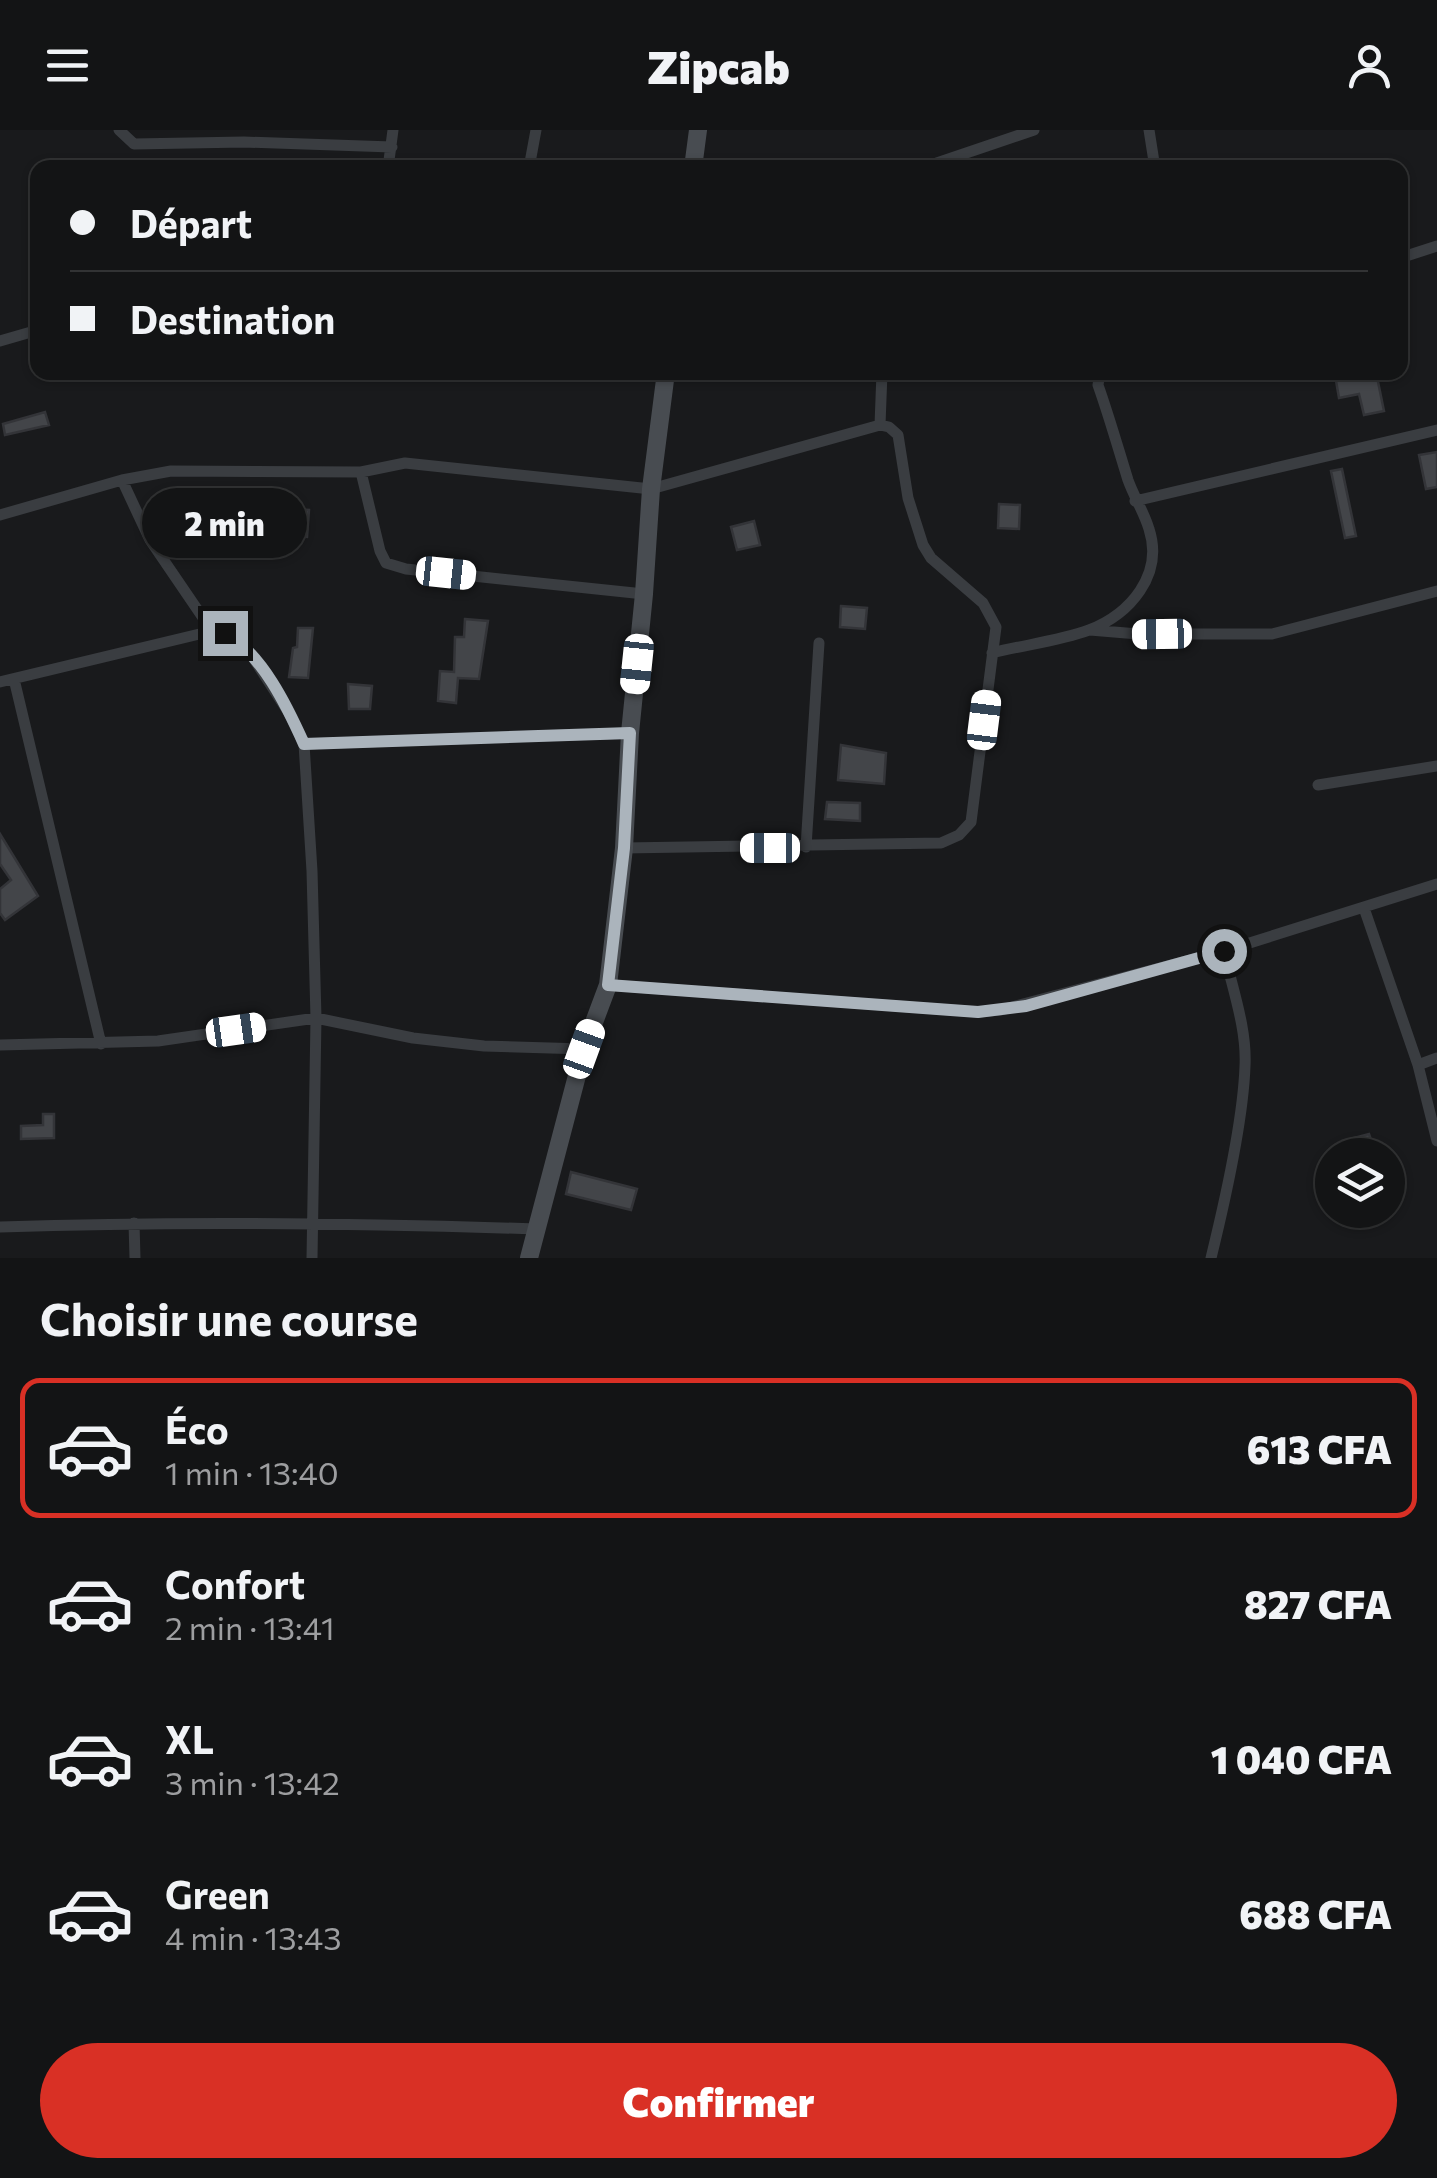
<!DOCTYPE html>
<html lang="fr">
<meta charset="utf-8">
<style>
:root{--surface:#131415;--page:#202122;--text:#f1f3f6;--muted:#9d9ea0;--line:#323334;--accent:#d93025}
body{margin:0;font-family:Commissioner,sans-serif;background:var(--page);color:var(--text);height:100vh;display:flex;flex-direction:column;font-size:38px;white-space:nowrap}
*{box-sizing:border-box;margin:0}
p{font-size:32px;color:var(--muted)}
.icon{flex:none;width:55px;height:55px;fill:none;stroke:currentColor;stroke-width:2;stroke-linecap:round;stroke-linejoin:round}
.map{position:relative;height:1128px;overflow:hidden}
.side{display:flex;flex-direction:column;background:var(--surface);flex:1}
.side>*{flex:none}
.guide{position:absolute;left:30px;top:30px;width:1378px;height:220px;border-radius:20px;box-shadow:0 2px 8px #0004,0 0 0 2px var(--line);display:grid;align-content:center;height:220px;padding:0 40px;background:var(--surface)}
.buttons{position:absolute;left:1315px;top:1008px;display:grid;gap:20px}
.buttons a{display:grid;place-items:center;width:90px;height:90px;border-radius:50%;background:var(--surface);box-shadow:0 2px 8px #0004,0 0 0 2px var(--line);font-size:50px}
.end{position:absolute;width:45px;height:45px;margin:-22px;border:12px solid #abb4bc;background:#111;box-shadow:0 0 0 5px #111}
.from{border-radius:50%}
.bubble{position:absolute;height:70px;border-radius:35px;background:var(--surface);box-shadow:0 2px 8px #0004,0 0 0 2px var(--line);font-size:32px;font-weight:800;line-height:70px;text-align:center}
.car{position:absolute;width:30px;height:60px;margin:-30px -15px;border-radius:12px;box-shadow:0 0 8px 2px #0007;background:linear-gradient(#fff 24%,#345 0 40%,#fff 0 76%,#345 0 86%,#fff 0)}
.guide b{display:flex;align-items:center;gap:35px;height:95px;font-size:38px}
.guide b+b{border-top:2px solid var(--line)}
.guide i{width:25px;height:25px;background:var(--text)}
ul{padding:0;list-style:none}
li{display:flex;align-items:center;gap:30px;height:140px;margin:0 20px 15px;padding:0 20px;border:5px solid transparent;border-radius:20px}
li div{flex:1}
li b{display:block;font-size:38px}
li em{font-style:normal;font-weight:800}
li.active{border-color:var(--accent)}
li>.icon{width:90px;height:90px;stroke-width:1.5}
h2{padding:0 40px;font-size:45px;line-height:120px}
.primary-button{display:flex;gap:20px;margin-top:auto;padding:20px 40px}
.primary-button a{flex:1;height:115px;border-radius:60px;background:var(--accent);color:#fff;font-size:40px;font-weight:800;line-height:115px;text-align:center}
header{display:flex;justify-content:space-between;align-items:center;height:130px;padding:0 40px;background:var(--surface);font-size:45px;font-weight:800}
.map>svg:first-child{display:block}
.building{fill:#434549;stroke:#333438;stroke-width:2.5}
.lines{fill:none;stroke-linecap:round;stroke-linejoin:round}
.street{stroke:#3a3d41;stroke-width:11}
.secondary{stroke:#484c51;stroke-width:18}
.route{stroke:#abb4bc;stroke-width:12}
</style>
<header><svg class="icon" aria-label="menu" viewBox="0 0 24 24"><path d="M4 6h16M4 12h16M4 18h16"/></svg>Zipcab<svg class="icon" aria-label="person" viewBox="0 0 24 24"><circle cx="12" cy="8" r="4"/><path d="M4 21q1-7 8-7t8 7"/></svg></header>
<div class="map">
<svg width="1437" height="1128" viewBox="0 0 1437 1128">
<rect width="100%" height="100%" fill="#191a1c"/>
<path class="building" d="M1354,242l1,4 21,-4 8,39 -20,4 -5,-21 -20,4 -4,-23z
M45,282l4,13 -44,10 -2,-11z
M1437,322v35l-11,2 -7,-34z
M1342,339l14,67 -11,2 -14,-67z
M999,374l21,1 -1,24 -21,-1z
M293,379l16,1 -2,27 -21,-2 2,-19h5z
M754,391l6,24 -23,5 -6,-23z
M841,476l26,2 -2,21 -25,-2z
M465,489l23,2 -9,58 -21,-1 -2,25 -18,-2 2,-30 14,1 1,-35h9z
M298,498h15l-5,50 -19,-1 4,-29 4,-1z
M348,554l24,2 -2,23h-21z
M841,615l45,8 -2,31 -46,-4z
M827,672l33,1v18l-35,-2z
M0,704l38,62 -33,24 -5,-7v-24l11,-9 -11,-16z
M43,984h11v24l-33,1v-13l22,-1z
M1369,1004l7,21h-29l-4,-14z
M571,1042l66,17 -6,21 -65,-16z"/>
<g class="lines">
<path class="street" d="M119,0l15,14 110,-2 148,5
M1149,0l6,38
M388,38l5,-38
M529,38l7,-38
M922,38l112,-38
M1400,128l37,-12
M0,211l38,-11
M880,295l2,-53
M361,342l19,79 6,12 20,6 238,25
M122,350l28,60 62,91
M1135,371l302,-71
M0,385l122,-35 49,-9 190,1 44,-9 246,26 229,-64 9,2 9,8 10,63 15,47 8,13 52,45 13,24 -25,195 -12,13 -18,8 -317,5
M1090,500l48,4h134l165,-43
M992,523c31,-8 67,-12 97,-23 41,-16 75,-55 60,-101 -5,-17 -15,-32 -21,-49 -10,-32 -19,-64 -30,-95l2,-13
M14,549l87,365
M0,552l212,-51 25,9 15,16 37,57 15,31 8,127 4,147 -4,240
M304,614l326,-11
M1318,655l119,-19
M806,717l13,-204
M1364,778l54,157
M608,855l370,27 23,-2 223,-59 213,-67
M0,915l158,-4 158,-23 97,20 71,8 100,3
M1437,928l-19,7 19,76
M134,1093l1,35
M0,1097c179,-6 358,-4 537,2
M1211,1128c14,-57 32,-135 34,-192 2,-38 -13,-78 -21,-115"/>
<path class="secondary" d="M693,38l5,-38
M529,1128l55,-209 24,-64 16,-137 6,-115 14,-139 7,-105 15,-117"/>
</g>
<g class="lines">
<path class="route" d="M225,503c37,21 62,73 79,111l326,-11 -6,115 -16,137 370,27 48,-6 198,-55"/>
</g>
</svg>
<div class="buttons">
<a><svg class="icon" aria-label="layers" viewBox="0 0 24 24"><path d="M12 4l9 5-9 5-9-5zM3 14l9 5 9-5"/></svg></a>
</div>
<i class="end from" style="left:1224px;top:821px"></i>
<i class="end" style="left:225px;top:503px"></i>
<div class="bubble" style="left:142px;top:358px;width:165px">2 min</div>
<i class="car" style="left:446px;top:443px;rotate:96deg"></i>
<i class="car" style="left:1162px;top:504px;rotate:269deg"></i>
<i class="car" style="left:637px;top:534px;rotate:186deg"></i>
<i class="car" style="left:984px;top:590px;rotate:7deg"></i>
<i class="car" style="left:770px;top:718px;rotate:270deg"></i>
<i class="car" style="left:236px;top:900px;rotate:82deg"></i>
<i class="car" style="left:584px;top:919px;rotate:20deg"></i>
<div class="guide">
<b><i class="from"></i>Départ</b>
<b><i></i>Destination</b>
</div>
</div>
<section class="side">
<h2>Choisir une course</h2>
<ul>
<li class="active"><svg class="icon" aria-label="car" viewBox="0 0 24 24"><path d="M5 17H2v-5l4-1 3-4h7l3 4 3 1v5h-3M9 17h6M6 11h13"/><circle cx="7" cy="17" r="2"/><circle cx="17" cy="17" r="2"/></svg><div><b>Éco</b><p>1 min · 13:40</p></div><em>613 CFA</em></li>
<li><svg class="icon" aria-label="car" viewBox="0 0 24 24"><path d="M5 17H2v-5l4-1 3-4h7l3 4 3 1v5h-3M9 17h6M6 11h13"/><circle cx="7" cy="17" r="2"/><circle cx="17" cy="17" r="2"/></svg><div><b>Confort</b><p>2 min · 13:41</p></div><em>827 CFA</em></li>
<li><svg class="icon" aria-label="car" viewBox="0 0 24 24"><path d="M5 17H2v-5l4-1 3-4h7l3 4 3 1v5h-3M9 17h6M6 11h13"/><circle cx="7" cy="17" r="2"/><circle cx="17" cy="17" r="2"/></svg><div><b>XL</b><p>3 min · 13:42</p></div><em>1 040 CFA</em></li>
<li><svg class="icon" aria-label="car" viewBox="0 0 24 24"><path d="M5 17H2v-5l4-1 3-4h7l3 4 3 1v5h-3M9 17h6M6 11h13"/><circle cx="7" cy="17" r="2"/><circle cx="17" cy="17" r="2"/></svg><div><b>Green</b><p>4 min · 13:43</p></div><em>688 CFA</em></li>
</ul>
<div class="primary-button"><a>Confirmer</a></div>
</section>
